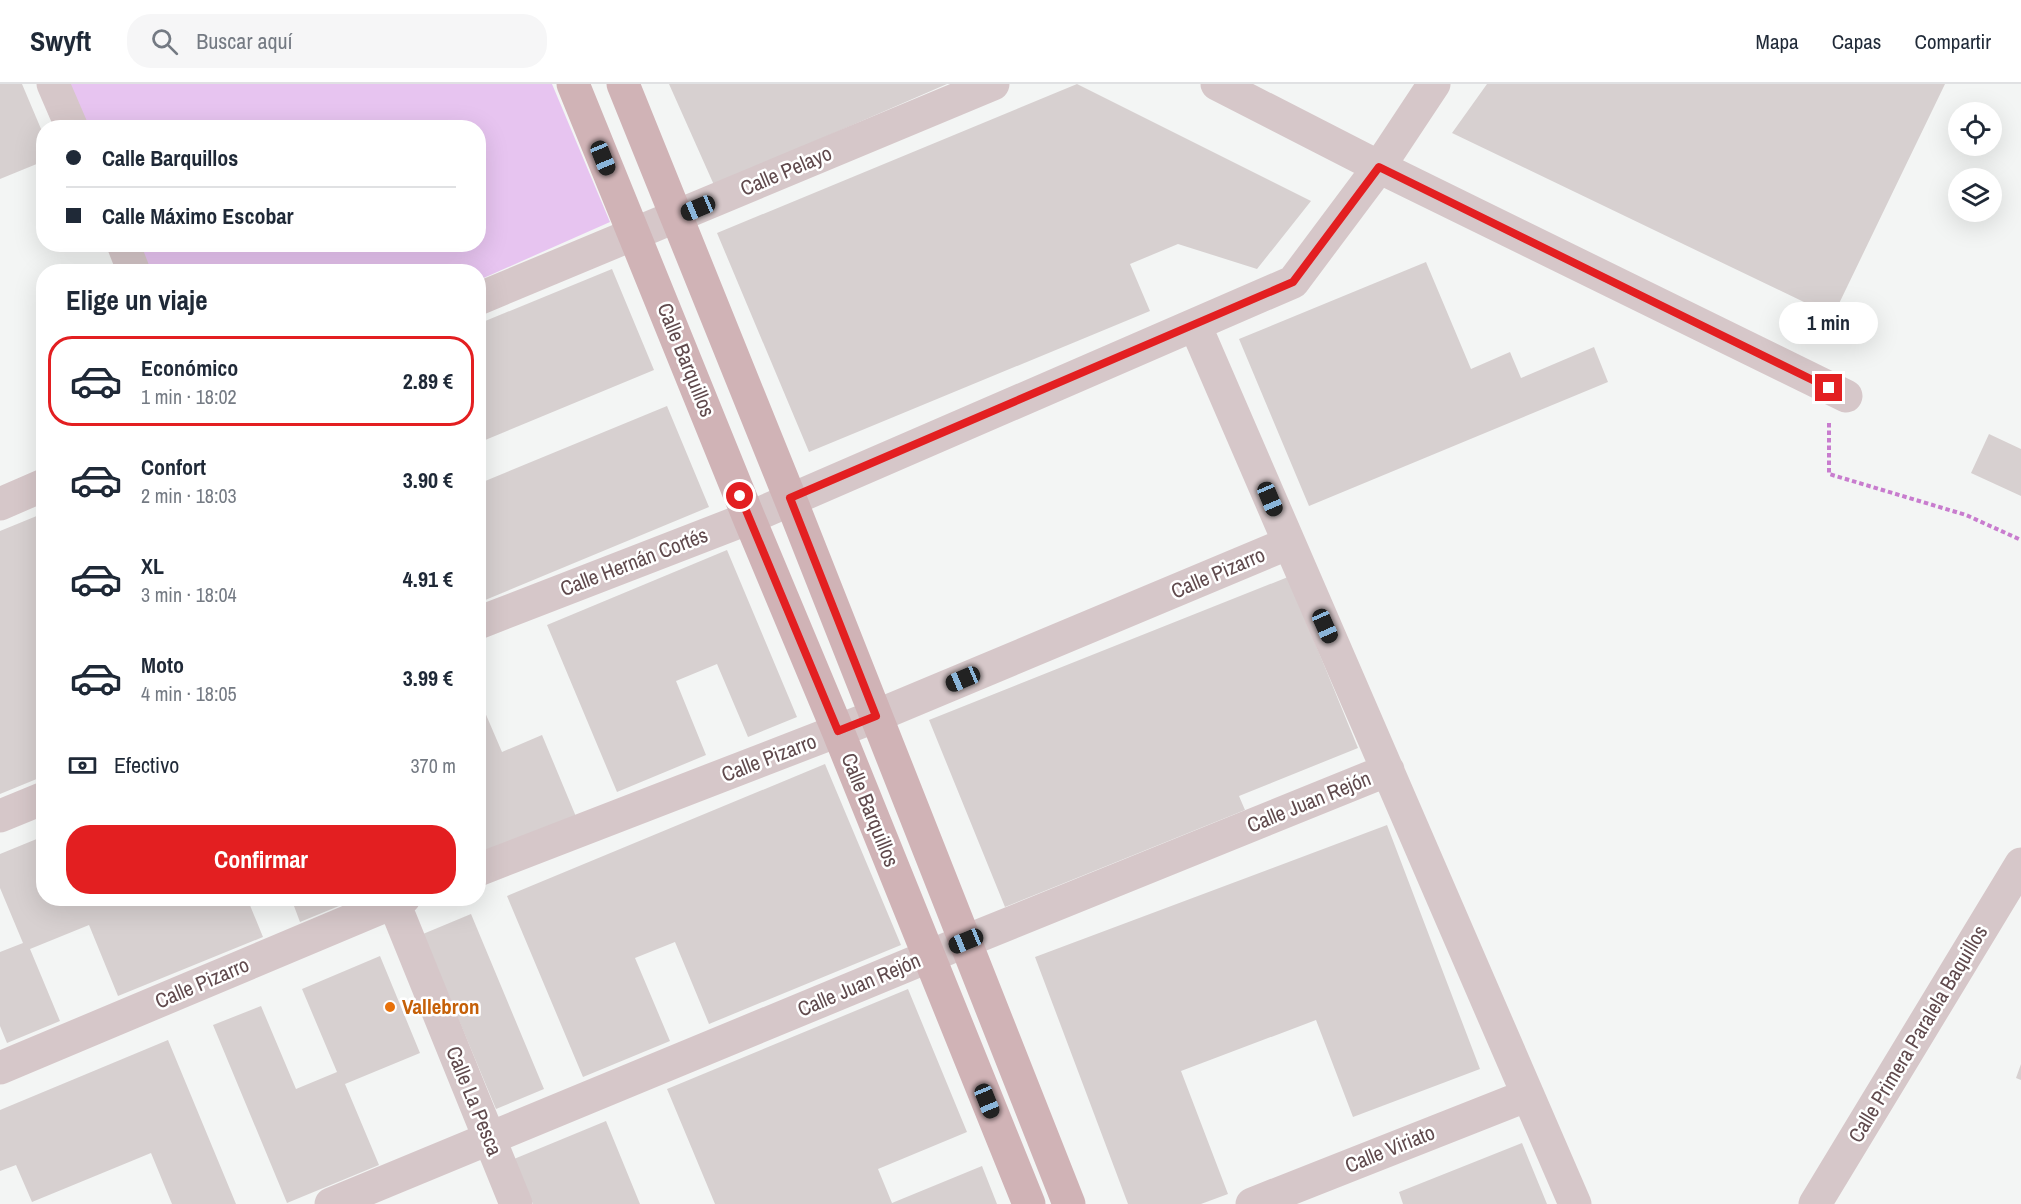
<!DOCTYPE html>
<html lang="es">
<meta charset="utf-8">
<style>
:root{--surface:#fff;--page:#f6f6f7;--text:#1f2937;--muted:#747a83;--line:#e0e1e3;--accent:#e31f21}
body{margin:0;font-family:"Archivo Narrow",sans-serif;background:var(--page);color:var(--text);height:100vh;display:flex;flex-direction:column;font-size:22px;white-space:nowrap}
*{box-sizing:border-box;margin:0}
p{font-size:20px;color:var(--muted)}
.icon{flex:none;width:33px;height:33px;fill:none;stroke:currentColor;stroke-width:2;stroke-linecap:round;stroke-linejoin:round}
.map{position:relative;flex:1;overflow:hidden}
.side{position:absolute;left:36px;top:180px;width:450px;height:642px;display:flex;flex-direction:column;background:var(--surface);border-radius:24px;box-shadow:0 6px 24px #0002}
.side>*{flex:none}
.top-card{position:absolute;left:36px;top:36px;width:450px;height:132px;border-radius:24px;box-shadow:0 6px 24px #0002;display:grid;align-content:center;height:132px;padding:0 30px;background:var(--surface)}
.fabs{position:absolute;left:1948px;top:18px;display:grid;gap:12px}
.fabs a{display:grid;place-items:center;width:54px;height:54px;border-radius:50%;background:var(--surface);box-shadow:0 6px 24px #0002;font-size:30px}
.end{position:absolute;width:27px;height:27px;margin:-14px;border:8px solid #e31f21;background:#fff;box-shadow:0 0 0 3px #fff}
.from{border-radius:50%}
.bubble{position:absolute;height:42px;border-radius:21px;background:var(--surface);box-shadow:0 6px 24px #0002;font-size:20px;font-weight:700;line-height:42px;text-align:center}
.car{position:absolute;width:18px;height:36px;margin:-18px -9px;border-radius:8px;box-shadow:0 0 4px 2px #0007;background:linear-gradient(#222 24%,#8ab4d8 0 40%,#222 0 76%,#8ab4d8 0 86%,#222 0)}
.top-card b{display:flex;align-items:center;gap:21px;height:57px;font-size:22px}
.top-card b+b{border-top:2px solid var(--line)}
.top-card i{width:15px;height:15px;background:var(--text)}
ul{padding:0;list-style:none}
li{display:flex;align-items:center;gap:18px;height:90px;margin:0 12px 9px;padding:0 18px;border:3px solid transparent;border-radius:24px}
li div{flex:1}
li b{display:block;font-size:22px}
li em{font-style:normal;font-weight:700}
li.selected{border-color:var(--accent)}
li>.icon{width:54px;height:54px;stroke-width:1.5}
h2{padding:0 30px;font-size:27px;line-height:72px}
.pay{display:flex;align-items:center;gap:15px;height:66px;padding:0 30px;font-size:22px}
.pay p{margin-inline-start:auto}
.cta{display:flex;gap:12px;margin-top:auto;padding:12px 30px}
.cta a{flex:1;height:69px;border-radius:24px;background:var(--accent);color:#fff;font-size:24px;font-weight:700;line-height:69px;text-align:center}
header{display:flex;align-items:center;gap:36px;box-sizing:border-box;height:84px;padding:0 30px;background:var(--surface);border-bottom:2px solid var(--line)}
header strong{font-size:28px}
nav{display:flex;gap:33px;margin-inline-start:auto;font-size:21px}
.search{width:420px;height:54px;background:var(--page);display:flex;align-items:center;gap:15px;box-sizing:border-box;padding:0 21px;border-radius:24px;color:var(--muted);font-size:22px}
.map>svg:first-child{display:block}
.green{fill:#e7c4f0}
.building{fill:#d7d0d0}
.lines{fill:none;stroke-linecap:round;stroke-linejoin:round}
.path{stroke:#c87cce;stroke-width:4;stroke-dasharray:4.5 3;stroke-linecap:butt}
.minor{stroke:#d6c7c9;stroke-width:33}
.major{stroke:#d0b3b6;stroke-width:33}
.route{stroke:#e31f21;stroke-width:8}
.food-dot{fill:#e8710a;stroke:#fff;stroke-width:2}
.labels{text-anchor:middle;stroke-width:5;stroke-linejoin:round;paint-order:stroke}
.street-label{font-size:21px;fill:#604a4d;stroke:#fff}
.food-label{font-size:21px;font-weight:bold;fill:#c56008;stroke:#fff;text-anchor:start}
</style>
<header>
<strong>Swyft</strong>
<div class="search"><svg class="icon" aria-label="search" viewBox="0 0 24 24"><circle cx="10" cy="10" r="6"/><path d="M15 15l6 6"/></svg>Buscar aquí</div>
<nav><a>Mapa</a><a>Capas</a><a>Compartir</a></nav>
</header>
<div class="map">
<svg width="2021" height="1120" viewBox="0 0 2021 1120">
<rect width="100%" height="100%" fill="#f3f5f4"/>
<path class="green" d="M70,0h482l58,138 -131,58 -1,-8 -331,-1 -11,-26 342,-1v-116l-390,-1z"/>
<path class="building" d="M0,0h22l22,52v25l-44,18z
M669,0h278l-233,101z
M1077,0l234,117 -54,68 -79,-25 -48,20 20,47 -341,141 -92,-219z
M1487,0h458l-112,232 -381,-183z
M1426,178l45,107 39,-17 11,26 73,-31 14,35 -299,124 -70,-167z
M612,185l42,101 -176,73v-119z
M667,322l42,101 -231,96v-119z
M1989,350l32,15v47l-50,-23z
M44,429v263l-44,18v-263z
M727,466l70,167 -49,20 -31,-73 -41,17 30,74 -89,37 -70,-167z
M1288,493l70,171 -119,48 6,14 -240,97 -76,-187z
M478,612l24,56 40,-17 35,84 -99,41z
M825,680l76,181 -192,79 -34,-82 -40,16 35,83 -87,36 -76,-181z
M1387,741l93,244 -127,48 -37,-97 -135,51 47,123 -27,10h-73l-93,-247z
M44,752v62h203l16,39 -145,59 -29,-71 -59,24 30,72 -53,22 -7,-17v-74l23,-9 -23,-55v-34z
M291,814h65v1l-56,23z
M471,830l73,175 -48,20 -73,-175z
M380,872l40,97 -75,31 34,81 -92,38 -74,-178 48,-19 35,83 41,-17 -35,-83z
M908,905l59,143 -89,37 14,34 90,-37 15,38h-282l-48,-115z
M168,956l68,164h-64l-21,-51 -119,49 -16,-37 -16,6v-61z
M2021,980v16l-5,-2z
M606,1037l34,83h-107l-19,-45z
M1522,1059l25,61h-144l-4,-12z"/>
<g class="lines">
<path class="path" d="M1829,339v51l137,41 55,25"/>
<path class="minor" d="M53,0l19,44
M1217,0l162,83 467,229
M123,160l11,28
M478,215l515,-215
M1195,241l380,879
M0,420l44,-19
M478,539l271,-105 544,-236 86,-115 55,-83
M0,732l44,-18
M478,786l398,-154 413,-173
M392,814l124,306
M0,984l404,-170
M331,1120l635,-263 422,-171
M1252,1120l276,-109
M1815,1120l206,-340"/>
<path class="major" d="M573,0l176,434 89,213 191,473
M623,0l167,414 279,706"/>
</g>
<g class="lines">
<path class="route" d="M740,412l98,235 38,-15 -86,-218 503,-216 86,-115 450,221"/>
</g>
<circle class="food-dot" cx="390" cy="923" r="6"/>
<g class="labels">
<g class="street-label">
<text transform="translate(786 87) rotate(-23)" y="7">Calle Pelayo</text>
<text transform="translate(686 276) rotate(68)" y="7">Calle Barquillos</text>
<text transform="translate(634 478) rotate(-21)" y="7">Calle Hernán Cortés</text>
<text transform="translate(1218 489) rotate(-23)" y="7">Calle Pizarro</text>
<text transform="translate(769 674) rotate(-21)" y="7">Calle Pizarro</text>
<text transform="translate(1309 718) rotate(-22)" y="7">Calle Juan Rejón</text>
<text transform="translate(870 726) rotate(68)" y="7">Calle Barquillos</text>
<text transform="translate(202 899) rotate(-23)" y="7">Calle Pizarro</text>
<text transform="translate(859 901) rotate(-23)" y="7">Calle Juan Rejón</text>
<text transform="translate(1918 950) rotate(-59)" y="7">Calle Primera Paralela Baquillos</text>
<text transform="translate(474 1017) rotate(68)" y="7">Calle La Pesca</text>
<text transform="translate(1390 1065) rotate(-22)" y="7">Calle Viriato</text>
</g>
<g class="food-label">
<text x="402" y="930">Vallebron</text>
</g>
</g>
</svg>
<div class="fabs">
<a><svg class="icon" aria-label="locate" viewBox="0 0 24 24"><circle cx="12" cy="12" r="6"/><path d="M12 2v4M12 18v4M2 12h4M18 12h4"/></svg></a>
<a><svg class="icon" aria-label="layers" viewBox="0 0 24 24"><path d="M12 4l9 5-9 5-9-5zM3 14l9 5 9-5"/></svg></a>
</div>
<i class="end from" style="left:740px;top:412px"></i>
<i class="end" style="left:1829px;top:304px"></i>
<div class="bubble" style="left:1779px;top:218px;width:99px">1 min</div>
<i class="car" style="left:603px;top:74px;rotate:158deg"></i>
<i class="car" style="left:698px;top:124px;rotate:247deg"></i>
<i class="car" style="left:1270px;top:415px;rotate:157deg"></i>
<i class="car" style="left:1325px;top:542px;rotate:156deg"></i>
<i class="car" style="left:963px;top:595px;rotate:247deg"></i>
<i class="car" style="left:966px;top:857px;rotate:248deg"></i>
<i class="car" style="left:987px;top:1017px;rotate:158deg"></i>
<div class="top-card">
<b><i class="from"></i>Calle Barquillos</b>
<b><i></i>Calle Máximo Escobar</b>
</div>
<section class="side">
<h2>Elige un viaje</h2>
<ul>
<li class="selected"><svg class="icon" aria-label="car" viewBox="0 0 24 24"><path d="M5 17H2v-5l4-1 3-4h7l3 4 3 1v5h-3M9 17h6M6 11h13"/><circle cx="7" cy="17" r="2"/><circle cx="17" cy="17" r="2"/></svg><div><b>Económico</b><p>1 min · 18:02</p></div><em>2.89 €</em></li>
<li><svg class="icon" aria-label="car" viewBox="0 0 24 24"><path d="M5 17H2v-5l4-1 3-4h7l3 4 3 1v5h-3M9 17h6M6 11h13"/><circle cx="7" cy="17" r="2"/><circle cx="17" cy="17" r="2"/></svg><div><b>Confort</b><p>2 min · 18:03</p></div><em>3.90 €</em></li>
<li><svg class="icon" aria-label="car" viewBox="0 0 24 24"><path d="M5 17H2v-5l4-1 3-4h7l3 4 3 1v5h-3M9 17h6M6 11h13"/><circle cx="7" cy="17" r="2"/><circle cx="17" cy="17" r="2"/></svg><div><b>XL</b><p>3 min · 18:04</p></div><em>4.91 €</em></li>
<li><svg class="icon" aria-label="car" viewBox="0 0 24 24"><path d="M5 17H2v-5l4-1 3-4h7l3 4 3 1v5h-3M9 17h6M6 11h13"/><circle cx="7" cy="17" r="2"/><circle cx="17" cy="17" r="2"/></svg><div><b>Moto</b><p>4 min · 18:05</p></div><em>3.99 €</em></li>
</ul>
<div class="pay"><svg class="icon" aria-label="cash" viewBox="0 0 24 24"><path d="M3 7h18v10H3z"/><circle cx="12" cy="12" r="2"/></svg>Efectivo<p>370 m</p></div>
<div class="cta"><a>Confirmar</a></div>
</section>
</div>
